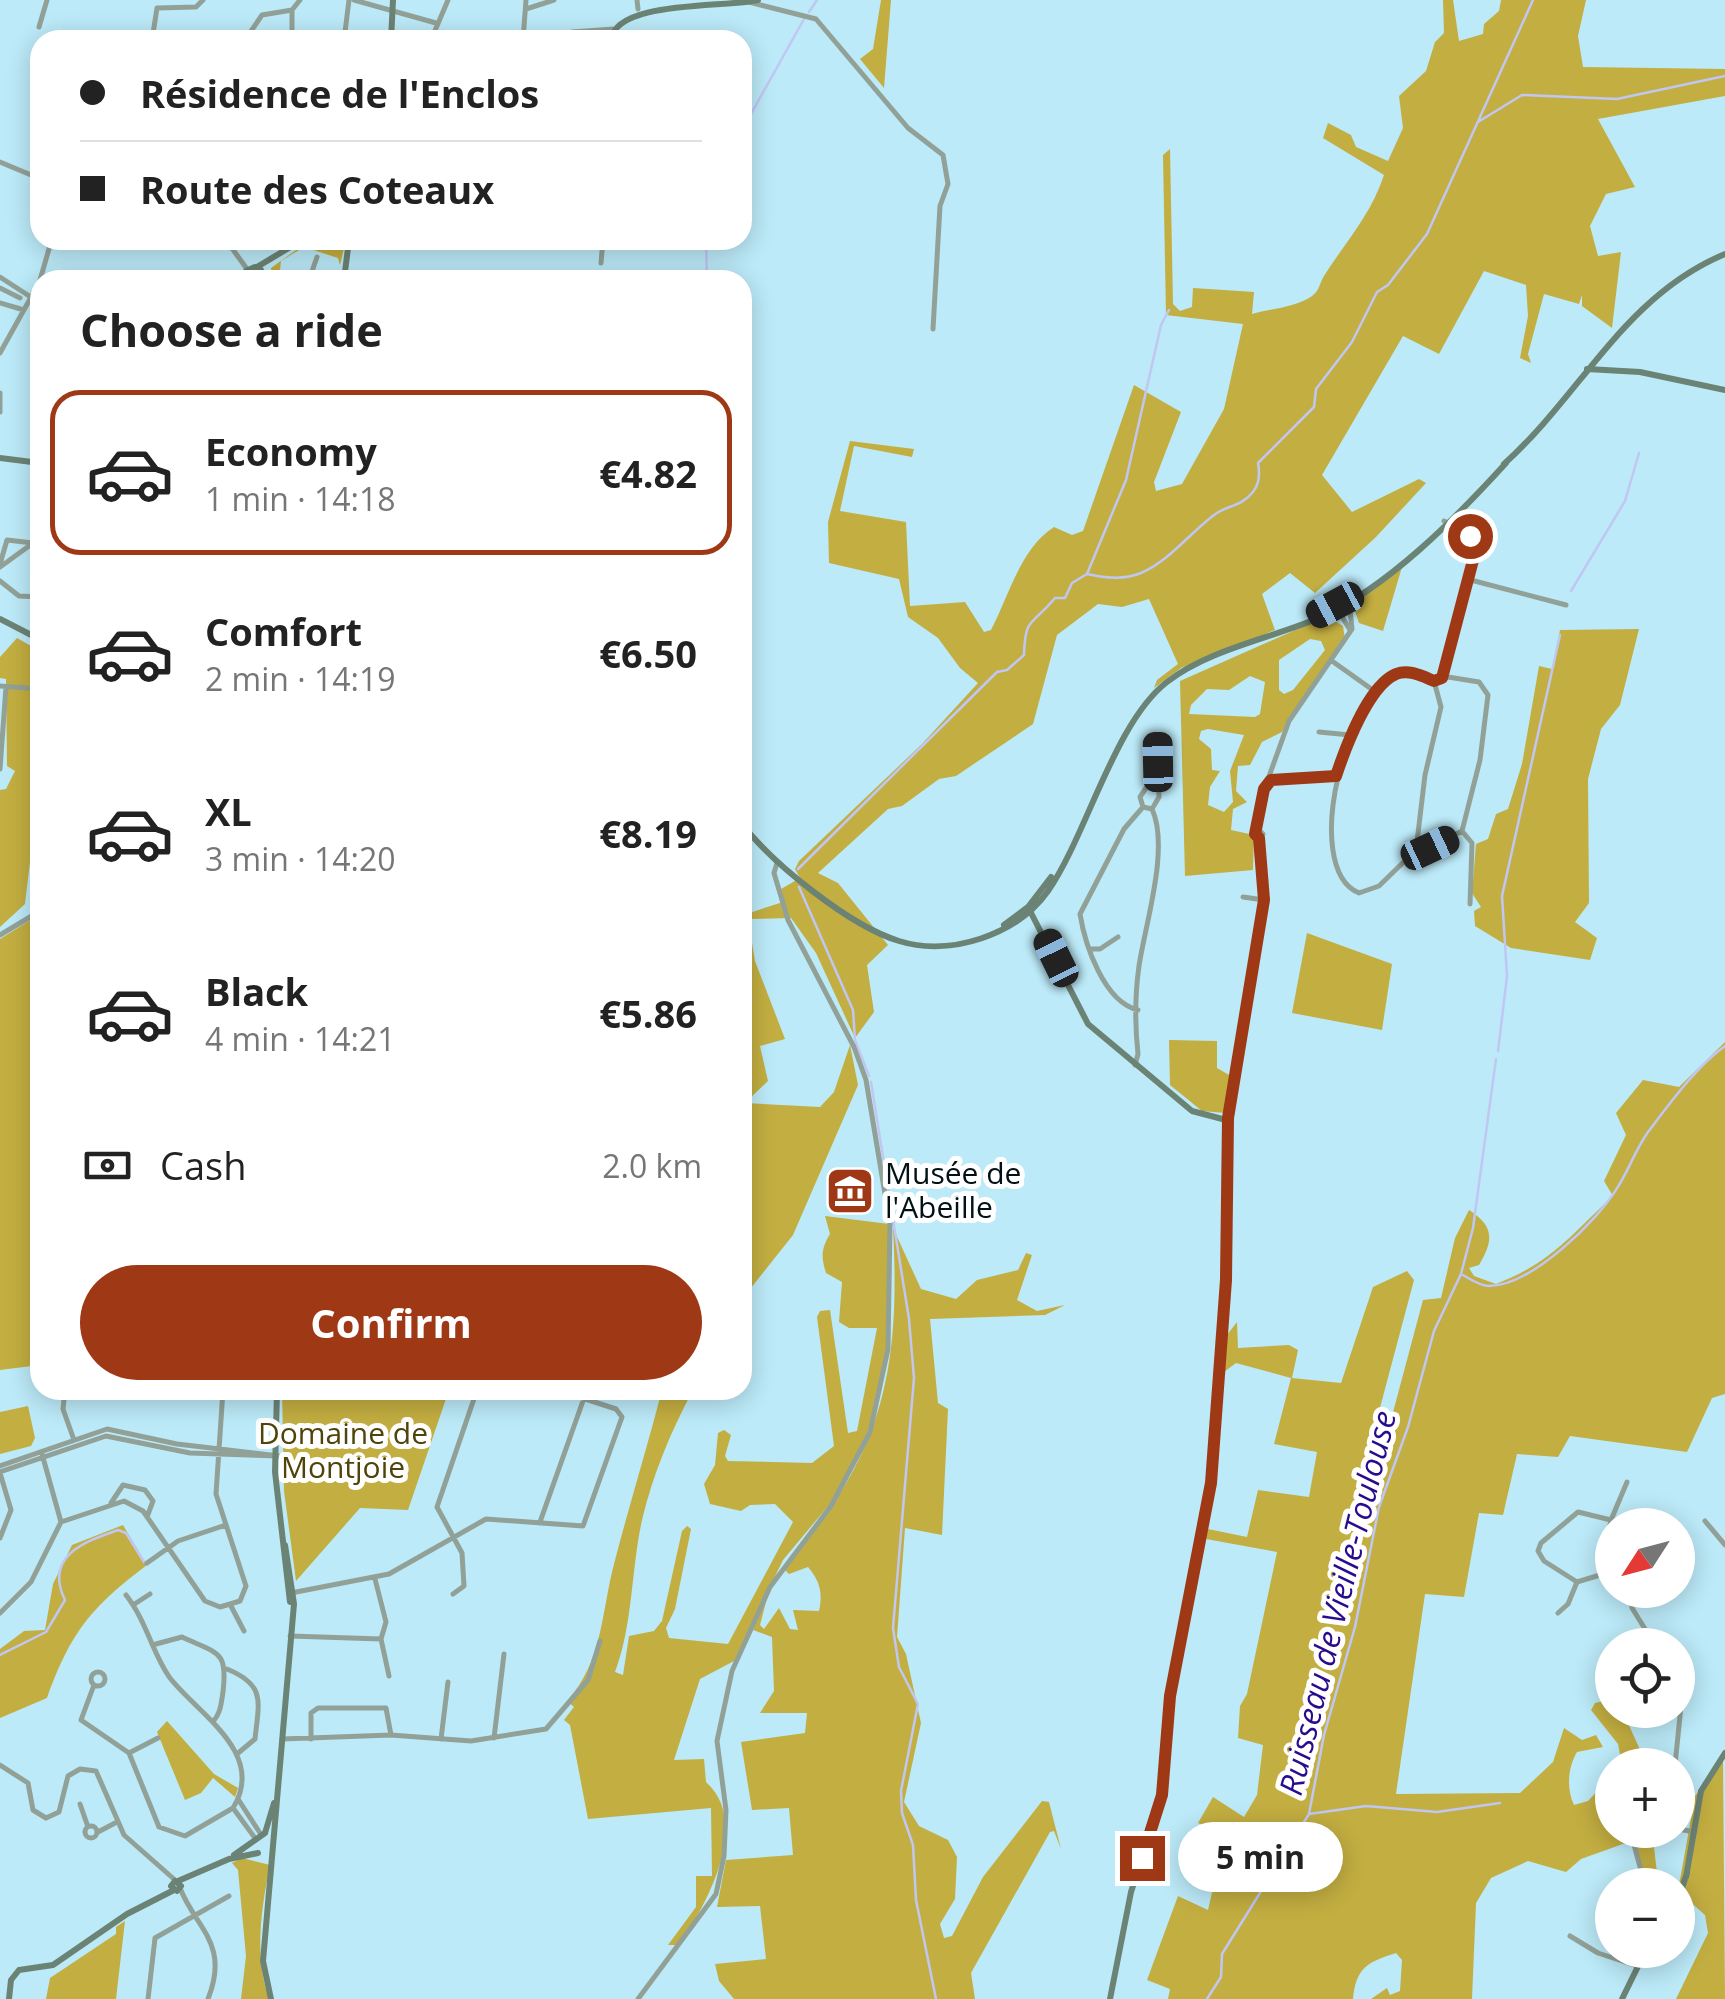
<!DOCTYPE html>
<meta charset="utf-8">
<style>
:root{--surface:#fff;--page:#f6f6f6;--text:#222;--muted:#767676;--line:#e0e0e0;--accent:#9f3814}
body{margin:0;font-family:"Open Sans",sans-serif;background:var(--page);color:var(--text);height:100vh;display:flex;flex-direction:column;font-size:38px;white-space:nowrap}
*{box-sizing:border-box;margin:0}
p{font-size:32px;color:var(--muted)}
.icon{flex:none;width:55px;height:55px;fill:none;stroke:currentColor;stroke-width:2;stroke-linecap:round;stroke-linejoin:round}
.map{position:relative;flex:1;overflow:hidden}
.sheet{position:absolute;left:30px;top:270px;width:722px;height:1130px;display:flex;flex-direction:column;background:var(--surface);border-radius:30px;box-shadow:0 5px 25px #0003}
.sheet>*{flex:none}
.guide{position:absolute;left:30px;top:30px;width:722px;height:220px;border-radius:30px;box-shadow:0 5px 25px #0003;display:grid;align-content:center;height:220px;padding:0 50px;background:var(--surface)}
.needle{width:65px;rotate:234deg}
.tools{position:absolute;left:1595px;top:1508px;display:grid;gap:20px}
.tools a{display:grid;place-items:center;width:100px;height:100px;border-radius:50%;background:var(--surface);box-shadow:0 5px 25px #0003;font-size:50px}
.end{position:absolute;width:45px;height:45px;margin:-22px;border:12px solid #9f3814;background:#fff;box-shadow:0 0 0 5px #fff}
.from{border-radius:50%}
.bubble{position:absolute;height:70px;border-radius:35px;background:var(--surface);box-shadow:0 5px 25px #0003;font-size:32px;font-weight:700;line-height:70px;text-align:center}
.car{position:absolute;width:30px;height:60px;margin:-30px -15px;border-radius:12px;box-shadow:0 0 8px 2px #0007;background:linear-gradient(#222 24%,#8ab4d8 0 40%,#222 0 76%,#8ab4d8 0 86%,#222 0)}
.guide b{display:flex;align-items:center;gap:35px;height:95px;font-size:38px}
.guide b+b{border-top:2px solid var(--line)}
.guide i{width:25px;height:25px;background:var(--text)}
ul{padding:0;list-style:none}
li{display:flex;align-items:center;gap:30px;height:165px;margin:0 20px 15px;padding:0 30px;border:5px solid transparent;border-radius:30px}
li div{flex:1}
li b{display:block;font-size:38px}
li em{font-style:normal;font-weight:700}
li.selected{border-color:var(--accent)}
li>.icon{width:90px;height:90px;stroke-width:1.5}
h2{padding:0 50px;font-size:45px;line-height:120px}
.pay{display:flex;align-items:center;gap:25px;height:110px;padding:0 50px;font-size:38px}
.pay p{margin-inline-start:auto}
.button{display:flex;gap:20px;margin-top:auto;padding:20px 50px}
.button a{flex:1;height:115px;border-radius:60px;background:var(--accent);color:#fff;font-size:40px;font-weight:700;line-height:115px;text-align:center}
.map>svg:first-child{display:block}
.green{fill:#c3ae41;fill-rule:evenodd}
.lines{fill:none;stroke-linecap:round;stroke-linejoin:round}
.stream{stroke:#c0c7f3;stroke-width:2.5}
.street{stroke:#92a197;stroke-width:5}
.secondary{stroke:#6b8374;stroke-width:6}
.route{stroke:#9f3814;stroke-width:12}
.labels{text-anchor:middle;stroke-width:10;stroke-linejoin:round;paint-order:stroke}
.poi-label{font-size:30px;fill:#021116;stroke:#fff;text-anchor:start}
.park-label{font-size:30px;fill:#4f4409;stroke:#fff}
.water-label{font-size:32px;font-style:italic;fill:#290b8e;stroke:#fff}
</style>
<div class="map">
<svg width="1725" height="1999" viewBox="0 0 1725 1999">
<rect width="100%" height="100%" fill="#bceaf8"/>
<path class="green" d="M881,0h10l-7,88 -24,-29 13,-10z
M1443,0h10l6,41 24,-7 1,-10 15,-13 2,-11h85l-8,36 5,31 142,2v27l-127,23 37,68 -29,7 -16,32 8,30 23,-4 -9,76 -30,-22v-11l-3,9 -35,-10 -16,60 3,9 -11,-5 8,-42 -2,-31 -42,-14 -45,83 -36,-18 -81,139 30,37 67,-33 7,4 -50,54 -61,56 -25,-20 -28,21 13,36 -94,38 -27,20 3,-8 21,-16 -29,-65 -27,8 -24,-3 -41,31 -24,89 -77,52 -17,3 -37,27 -14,3 -70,64 20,10 50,62 -21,20 7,47 -19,26 -39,-85 -25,-35 -43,1 7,42 30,78 -25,7 8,35 -23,22 75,4 14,-15 16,-47 8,40 -65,150 -50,63v-383l40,-13 -2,-13 19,-11 -5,-9 4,-8 123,-117 56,-61 -18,-15 -22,-30 -30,-21 -9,-38 -70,-16 -1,-41 22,-81 64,8 -2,8 -58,-11 -14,65 66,11 4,84 55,-4 19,30 7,-2c18,-34 29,-81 63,-103l18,8 11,-4 51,-146 47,27 -27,70 2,9 26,-7 42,-75 19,-85 -77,-9 -3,-160 7,-6 3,155 7,7 12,-4 1,-19 61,4 -2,22c18,-5 45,-7 60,-18 8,-6 7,-12 12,-20 22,-35 47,-61 60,-101l-61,-37 5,-15 23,12 5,12 32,14 15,-33 -4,-32 27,-25 9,-29 9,-9z
M310,240h36l-6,25 -2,-7 -34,-11 -23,14 -2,19 -7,-3 -1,-9z
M1402,567l-19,64 -24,-8 -7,-21z
M1327,616l16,10 2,13 -63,93 -20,10 -12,23 -12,1 -2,25 11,11 -14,7 -2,21 23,5 -1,35 -68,6 -5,-195zM1310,639l11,2 4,9 -32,40 -9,4 -5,-4v-30zM1250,676l15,6 -5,32 -5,3 -66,-3 2,-9 16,-16 22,1zM1208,729l36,6 -14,36 3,31 -9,10 -16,-7 2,-18 10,-16 -8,-1 -1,-21 -12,-10 2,-8z
M1639,629l-19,76 -19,24 -13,50 1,124 -14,19 22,16 -7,22 -79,-12 -36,-22 -1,-15 7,-4 -9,-14 4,-49 12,-5 8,-25 12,-5 14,-45 17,-98 13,3 8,-39z
M17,638l23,13v193l-8,1 -7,59 -25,23v-137l6,-1 9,-18 -8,-5 -1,-87 -6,-1v-21z
M40,914v451l-40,5v-431z
M1307,933l85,31 -10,66 -90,-17z
M1169,1040l48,1v27l14,8 -6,37 -23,-2 -32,-26z
M1725,1042v352l-13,4 -25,54 -117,-16 -12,21 -41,-3 -14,61 -24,-2 -15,84 -39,-3 -29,200 124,-1 33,-31 11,-34 18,12 14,-5 7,12 -26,5c-9,15 -11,36 -3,53l14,-4 24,-26v55h40l5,43 -4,12h-8l-11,-45 -53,19 -15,13 -38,-11 -37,17 -15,25 -4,96h-101l16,-11 3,7 10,-4 2,-31 -6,-7c-29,9 -40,15 -43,46h-185l2,-10 -23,-9 31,-84 30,14 17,-74 -27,-13 15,-26 31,20 13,-22 6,-50 -25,-7 2,-32 7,-12 30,-142 -71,-13 2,-10 39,8 11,-47 51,7 8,-45 -43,-8 17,-66 -55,-15 -12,9 3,-37 10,-13 1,26 51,-3 9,5 -6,28 49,5 32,-96 34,-16 7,9 -37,139 11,12 35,-131 18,-2 14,-60 14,-28c25,16 25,30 10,55l-10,3 5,8 22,8c55,-21 75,-49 117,-88l-9,-15 22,-46 -10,-22 27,-33 36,7z
M825,1216l64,8 -2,122 -19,85 -34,68 -51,61 -49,101 -34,18 -26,81 30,-1 2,23c46,41 0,124 -27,163h-11l28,-38v-31h16l-1,-68 -123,11 -18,-94 -6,-5 10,-13 -7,-6c36,-40 34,-87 47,-137 15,-58 33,-116 48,-174h31c-22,41 -40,84 -51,130 -11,50 -9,105 -27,152l8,3 6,-39 25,-5 8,-10 20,-90 5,-5 4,3 -16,80 -9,19 3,10 59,6 65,-122 -18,-18 -25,1 -9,6 -31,-7 -6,-20 11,-19 3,-32 6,-3 7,5 -6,21 3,5 84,2 22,-17 -17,-129 3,-6 10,-1 18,123 9,-2 20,-103h-28l-10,-6 3,-40 -16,-9c-5,-16 -5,-24 4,-39z
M893,1228l28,61 35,10 21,-19 41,-10 8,-17 6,2 -15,45 20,11 28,-6 -20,10 -115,4 8,84 10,6 -6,126 -37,-7 -8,109 9,17 15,69 -17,79 15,24 29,14 9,17 -2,42 -15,25 4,14 8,-2 31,-59 59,-76 7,1 12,47 -7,-18 -4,1 -79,141 4,26h-241l-15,-18 -4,-17 51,-5 -6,-53 -43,1 9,-47 67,-5 -4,-47 -37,2 -11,-68 64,-9 2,-20h-47l14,-22 -2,-54 -19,-7 14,-32 -7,27 4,4 15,-21 11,21 8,1 -5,-20 26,1c4,-18 1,-30 -11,-44l-19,7 -5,-5c97,-113 117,-193 109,-341z
M282,1390h167l-41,120 -48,-2 -64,73 -12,-90z
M28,1406l7,32 -4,8 -31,8v-42z
M123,1525l24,40c-56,42 -76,67 -100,133l-47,20v-69l24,-18 21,-1 8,-46 19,-39z
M1607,1700l5,10h10l25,55h-25l-4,-21 -27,-34 4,-7z
M167,1721l47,53 24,14 -3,9 -22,-19 -12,15 -16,7 -28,-68z
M1723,1761l2,238h-49l32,-66 -3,-18 -27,-24 17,-95z
M242,1858l28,7c-9,45 -16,90 -1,134h-28l5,-43 -8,-86 -6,-7z
M125,1921l-9,78h-70l4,-21 66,-44v-7z"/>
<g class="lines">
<path class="stream" d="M809,12l8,-12
M1478,122l44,-27 95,4 108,-23
M742,130l62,-111
M706,240l1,40
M1087,574l39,-94 35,-155 8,-15
M1571,591l54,-90 14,-48
M798,869l199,-197 10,-2 17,-15c1,-39 8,-29 31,-57h10l7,-15 15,-9c17,4 37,6 54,-1 28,-12 49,-40 73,-58 13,-10 27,-8 39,-23 7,-9 7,-19 5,-29l56,-56 2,-18 36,-47 25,-50 11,-7 39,-51 106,-234
M799,887l54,123 2,30 14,36
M1498,1051l9,-75 -5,-80 58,-261
M871,1082l38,237 5,59 -21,250 6,39 19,37 -17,87 1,22 11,32 3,55 20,99
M1461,1274l12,-46 23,-169
M0,1655l46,-23 19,-32c-22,-45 22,-59 53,-70l8,3 18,29
M1309,1814l57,-8 71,6 63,-9
M1207,1999l14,-22 1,-23 87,-140 15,-79 31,-108 24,-120 29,-80 26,-96 27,-57c8,4 18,12 28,12 42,0 110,-66 130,-101 11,-18 17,-36 29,-53 22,-29 48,-65 77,-86"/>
<path class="street" d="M354,0l82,23
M637,0l1,9
M749,2l67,17 92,109 35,27 5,29 -8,22 -7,123
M526,9l28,-9
M292,10v30
M39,27l8,-27
M152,40l5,-32 39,-1 7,-7
M245,40l17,-25 30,-5 8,-10
M344,40l5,-40
M431,40l17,-40
M523,40l3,-40
M556,40l16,-8 41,-3
M0,162l36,15
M226,240l21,29
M601,263l2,-23
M0,277l40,26
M40,280l11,-38
M309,280l8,-23
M0,288l20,10
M0,303l24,7
M0,353l40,-72
M0,393v19
M0,564l7,-24 26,3
M0,567l40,-29
M1467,579l99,26
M0,581l19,15 21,1
M1335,605l15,25
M1332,661l45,32
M1409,672l25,9 7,26 -16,68 -9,75 -37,36 -20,7c-60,-24 -12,-213 50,-221z
M1442,678l35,-133 -6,-10 -27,-14
M0,686l40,3
M1319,732l31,3
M0,769l6,-82
M1271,780l65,-4
M1143,807l-3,-10 16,-24
M1152,809l7,-12 -2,-61
M1258,830l5,-37 26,-72 63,-92 -2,-19 -7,-9
M1259,830l4,4 -5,3 -3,-4z
M1462,831l10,12 -2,61
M1416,850l14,-2 32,-17 18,-71 8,-65 -9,-13 -31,-5 -14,4
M1243,897l21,3
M0,935l40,-24
M1090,949h10l18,-12
M1135,1065l3,-11c-3,-28 -3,-60 1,-88 6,-41 31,-118 13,-157l-9,-2 -19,22 -44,85c5,31 24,88 58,96
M1227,1118l37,-218 -5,-63
M65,1390l-2,19 11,31
M203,1390l20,1
M42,1454l19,68
M0,1466l107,-37 70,15 102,12 -89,-3 -84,-17 -106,36
M0,1473l11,37 -11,28
M111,1503l12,-18 22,5 8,11 -6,16
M1578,1512l33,8 -11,55 -23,7 -33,-21 -6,-10 3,-8z
M1611,1520l16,-38
M1705,1521l20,24
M540,1522l44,-124
M147,1563l31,-22 48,-16
M1600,1575l12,9
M375,1579l11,43 -5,17
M1624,1590l-2,7 7,4
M1630,1590l2,18 23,37
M291,1593l98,-19 97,-55 97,7 39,-109 -6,-8 -58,-19
M453,1594l11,-8 -2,-33 -25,-46 40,-117
M133,1605l17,-11
M231,1606l13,25
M0,1613l31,-31 30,-60 63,-21 19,10 62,90 15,6 20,-6 6,-15 -30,-92 7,-104
M1558,1613l10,-9 9,-22
M290,1636l91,3
M381,1639l8,37
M156,1644l26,-7c36,17 46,13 41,55 -2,12 -2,20 -10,30
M227,1669c39,16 32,32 28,70l-18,15
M91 1679a7 7 0 1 1 14 0a7 7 0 1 1-14 0Z
M94,1685l-13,35 48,33 30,74 26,9 48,-28c34,-55 -35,-94 -63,-130 -17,-23 -23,-56 -44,-83
M494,1738l10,-84
M282,1739l109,-4 80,6 75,-12 42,-49 12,-39
M311,1739v-26l7,-5h68l5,27
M441,1739l7,-57
M129,1753l29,-15
M0,1765l28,18 5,27 13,8 13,-6 9,-36 12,-7 16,2 28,64 51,45
M1675,1765l6,-59 -3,-13
M238,1799l22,34
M80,1804l8,23
M233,1808l22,30
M85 1832a6 6 0 1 1 12 0a6 6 0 1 1-12 0Z
M1678,1829l17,3
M1630,1830l15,55
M98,1832l19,-10
M180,1888c16,41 50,55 28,111
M1570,1936l28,17 39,13
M148,1999l7,-61 74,-42
M638,1999l78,-105 8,-38 2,-46 -9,-69 15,-70 38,-84 61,-81 39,-74 18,-83 2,-125 -24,-144 -12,-33 -66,-127 -14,-47 3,-10"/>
<path class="secondary" d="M391,40l2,-40
M611,40c5,-40 113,-32 147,-40
M257,267l45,-27
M245,280l1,-9 9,-4 6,3 1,10
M344,280l5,-40
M1587,369l53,3 85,18
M0,458l40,5
M1504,464c78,-70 120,-168 221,-210
M0,619l39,20
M742,824c32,41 108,102 157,117 51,16 118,-6 149,-50 39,-56 66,-168 119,-209 42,-33 106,-44 154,-65 67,-30 135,-99 185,-154
M1028,907l60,117 104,87 38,10 -5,159 -14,203 -40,212 -9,100 -31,97 -21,107
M1004,925l24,-18 23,-30
M277,1390l-2,82 15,130
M265,1833l9,-30
M234,1855l31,-22
M1686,1877l15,-86 24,-38
M175,1881l6,5 -4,5 -6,-5z
M178,1881l51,-22 29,-6
M1678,1900l9,-27
M9,1999l2,-19 8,-10 34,-5 74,-51 47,-24
M271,1999l-8,-38 31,-357 -9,-59
M1622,1999l24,-49"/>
</g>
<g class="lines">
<path class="route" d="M1142,1858l20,-63 8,-99 41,-213 15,-203 2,-162 36,-218 -5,-62 -4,-4 9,-45 7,-9 65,-4c9,-27 32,-90 60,-102 13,-5 26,2 38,7l8,-3 35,-133 -7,-9"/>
</g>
<defs>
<g id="museum-square" transform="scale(2.5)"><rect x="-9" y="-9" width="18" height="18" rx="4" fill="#9f3814" stroke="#fff"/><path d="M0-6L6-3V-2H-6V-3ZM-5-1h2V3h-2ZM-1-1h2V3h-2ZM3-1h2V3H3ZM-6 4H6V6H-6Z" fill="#fff"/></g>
</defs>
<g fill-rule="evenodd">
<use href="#museum-square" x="850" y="1191"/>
</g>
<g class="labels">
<g class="poi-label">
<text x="885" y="1184">Musée de<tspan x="885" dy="34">l'Abeille</tspan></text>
</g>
<g class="park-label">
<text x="343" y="1444">Domaine de<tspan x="343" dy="34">Montjoie</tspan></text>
</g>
<g class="water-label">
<text transform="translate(1338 1603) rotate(-76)" y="11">Ruisseau de Vieille-Toulouse</text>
</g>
</g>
</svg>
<div class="tools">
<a><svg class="needle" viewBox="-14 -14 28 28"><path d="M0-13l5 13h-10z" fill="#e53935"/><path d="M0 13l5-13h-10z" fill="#767676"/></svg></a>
<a><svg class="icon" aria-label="locate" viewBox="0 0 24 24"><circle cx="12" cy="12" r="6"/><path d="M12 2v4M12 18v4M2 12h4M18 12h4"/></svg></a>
<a>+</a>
<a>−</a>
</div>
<i class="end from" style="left:1470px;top:536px"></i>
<i class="end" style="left:1142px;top:1858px"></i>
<div class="bubble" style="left:1178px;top:1822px;width:165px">5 min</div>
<i class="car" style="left:1335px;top:605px;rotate:242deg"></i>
<i class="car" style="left:1158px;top:762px;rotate:359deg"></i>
<i class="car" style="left:1430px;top:848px;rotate:65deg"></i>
<i class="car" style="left:1056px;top:958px;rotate:334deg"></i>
<div class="guide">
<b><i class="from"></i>Résidence de l'Enclos</b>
<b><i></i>Route des Coteaux</b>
</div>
<section class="sheet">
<h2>Choose a ride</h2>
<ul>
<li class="selected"><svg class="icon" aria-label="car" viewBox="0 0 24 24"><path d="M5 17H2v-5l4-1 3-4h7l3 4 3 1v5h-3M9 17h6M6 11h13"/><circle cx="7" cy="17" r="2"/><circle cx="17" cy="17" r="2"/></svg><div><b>Economy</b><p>1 min · 14:18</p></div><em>€4.82</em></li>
<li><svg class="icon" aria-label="car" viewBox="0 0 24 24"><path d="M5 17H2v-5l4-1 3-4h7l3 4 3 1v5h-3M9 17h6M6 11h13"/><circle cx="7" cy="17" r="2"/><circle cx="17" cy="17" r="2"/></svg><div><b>Comfort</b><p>2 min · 14:19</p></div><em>€6.50</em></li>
<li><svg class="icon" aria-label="car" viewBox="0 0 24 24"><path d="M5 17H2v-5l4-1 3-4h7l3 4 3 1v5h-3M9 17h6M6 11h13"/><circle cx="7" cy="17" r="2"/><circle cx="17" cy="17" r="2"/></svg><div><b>XL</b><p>3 min · 14:20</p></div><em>€8.19</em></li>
<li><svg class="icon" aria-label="car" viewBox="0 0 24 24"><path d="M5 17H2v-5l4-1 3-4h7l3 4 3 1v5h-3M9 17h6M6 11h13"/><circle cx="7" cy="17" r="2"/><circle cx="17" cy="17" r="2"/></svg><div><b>Black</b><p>4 min · 14:21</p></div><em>€5.86</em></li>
</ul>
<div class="pay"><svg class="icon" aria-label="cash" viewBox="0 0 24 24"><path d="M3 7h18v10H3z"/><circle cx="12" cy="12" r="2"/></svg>Cash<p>2.0 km</p></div>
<div class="button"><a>Confirm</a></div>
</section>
</div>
